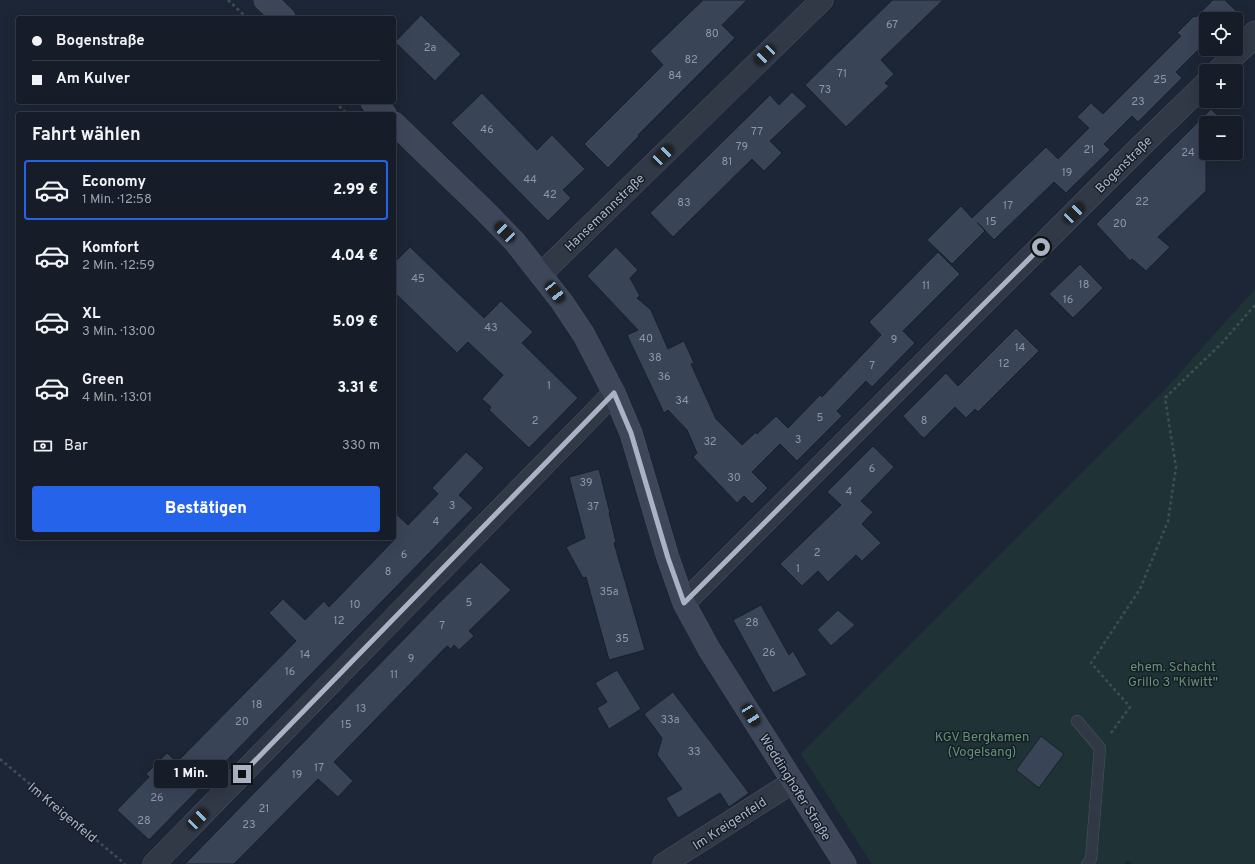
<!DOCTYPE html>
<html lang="de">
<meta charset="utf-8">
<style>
:root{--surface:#161c28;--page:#1f2530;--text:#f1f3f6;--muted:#9ea1a8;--line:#353a45;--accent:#2563eb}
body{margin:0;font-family:Overpass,sans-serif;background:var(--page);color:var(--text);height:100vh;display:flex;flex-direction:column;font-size:15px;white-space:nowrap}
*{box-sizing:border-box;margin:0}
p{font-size:13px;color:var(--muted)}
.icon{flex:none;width:22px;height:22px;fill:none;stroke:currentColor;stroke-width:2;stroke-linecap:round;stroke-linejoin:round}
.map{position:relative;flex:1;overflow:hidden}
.sheet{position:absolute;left:16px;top:112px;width:380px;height:428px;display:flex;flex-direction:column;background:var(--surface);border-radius:4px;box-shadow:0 4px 16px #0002,0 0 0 1px var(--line)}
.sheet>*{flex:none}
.top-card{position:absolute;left:16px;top:16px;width:380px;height:88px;border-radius:4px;box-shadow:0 4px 16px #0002,0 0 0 1px var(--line);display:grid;align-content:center;height:88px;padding:0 16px;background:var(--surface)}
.fabs{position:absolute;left:1199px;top:12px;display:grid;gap:8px}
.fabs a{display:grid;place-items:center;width:44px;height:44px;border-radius:4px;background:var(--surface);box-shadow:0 4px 16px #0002,0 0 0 1px var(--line);font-size:20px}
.end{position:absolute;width:18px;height:18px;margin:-9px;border:5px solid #aab3c4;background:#111;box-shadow:0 0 0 2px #111}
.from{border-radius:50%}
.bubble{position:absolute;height:28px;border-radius:4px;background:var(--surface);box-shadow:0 4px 16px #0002,0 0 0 1px var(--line);font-size:13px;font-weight:800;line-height:28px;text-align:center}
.car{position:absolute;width:12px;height:24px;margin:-12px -6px;border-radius:5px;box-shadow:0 0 3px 1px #0007;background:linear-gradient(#222 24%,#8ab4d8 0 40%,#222 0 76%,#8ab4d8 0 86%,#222 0)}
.top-card b{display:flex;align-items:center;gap:14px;height:38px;font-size:15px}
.top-card b+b{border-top:1px solid var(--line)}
.top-card i{width:10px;height:10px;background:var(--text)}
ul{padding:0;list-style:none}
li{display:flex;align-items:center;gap:12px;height:60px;margin:0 8px 6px;padding:0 8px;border:2px solid transparent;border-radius:4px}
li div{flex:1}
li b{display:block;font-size:15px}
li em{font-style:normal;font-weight:800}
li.on{border-color:var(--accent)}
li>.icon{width:36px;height:36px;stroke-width:1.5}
h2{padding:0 16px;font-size:18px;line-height:48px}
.pay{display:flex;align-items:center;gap:10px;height:44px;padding:0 16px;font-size:15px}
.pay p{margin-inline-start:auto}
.cta{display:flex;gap:8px;margin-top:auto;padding:8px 16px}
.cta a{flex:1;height:46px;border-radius:4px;background:var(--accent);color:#fff;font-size:16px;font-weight:800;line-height:46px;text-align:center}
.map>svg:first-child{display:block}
.green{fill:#1f3337}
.building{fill:#394457;stroke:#18202d}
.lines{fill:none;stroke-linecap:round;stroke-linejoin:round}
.lane-casing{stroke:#4b5362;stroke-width:12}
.street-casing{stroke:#4b5362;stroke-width:23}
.secondary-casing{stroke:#4b5362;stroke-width:23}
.path{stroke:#3c5054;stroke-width:2.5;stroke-dasharray:3 3;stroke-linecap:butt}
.lane{stroke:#313846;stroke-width:11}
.street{stroke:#313846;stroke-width:22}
.secondary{stroke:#3e475a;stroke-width:22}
.route{stroke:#aab3c4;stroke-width:5}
.labels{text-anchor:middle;stroke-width:3;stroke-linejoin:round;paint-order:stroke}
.number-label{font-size:11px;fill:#8e97a9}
.street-label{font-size:13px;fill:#aab3c4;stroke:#171e2a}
.park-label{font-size:13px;fill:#619570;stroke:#171e2a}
</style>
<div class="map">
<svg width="1255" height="864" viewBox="0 0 1255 864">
<rect width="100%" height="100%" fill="#1d2636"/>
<path class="green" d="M1255,289v575h-122l-5,-4 -4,4h-252l-71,-110 358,-358z"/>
<path class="building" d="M703,0h44l-25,25 13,13 -97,97 1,1 -31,32 -24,-24 79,-79 -13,-14z
M892,0h51l-62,60 13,14 -9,9 4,3 -43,41 -41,-42z
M1213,0h12l18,18 -7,7v-6h-30v26l-1,-2 -29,29 6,6 -44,44 -6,-6 -28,28 6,6 -44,43 -12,-11 -60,58 -17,-18 8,9 -33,33 -25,-24 34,-34 11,12 74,-71 12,12 31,-31 -12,-11 14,-14 12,11 78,-78 -4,-3 17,-17 2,1z
M421,15l40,39 -26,27 -40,-39z
M792,92l15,14 -37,35 12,12 -18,18 -12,-12 -79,78 -23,-24 120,-118 9,10z
M482,93l55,57 15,-15 33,34 -22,21 8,8 -23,23 -97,-98z
M1211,109l14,14h-19v30h5l-5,5v33l-48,46 12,10 -24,24 -14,-12 -2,2 -34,-37z
M410,247l74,71 17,-17 32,31 -11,11 56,55 -49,50 -40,-38 2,-3 -9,-8 21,-24 -35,-33 -11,11 -63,-61v-29z
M616,247l22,23 -8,8 10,18 -3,2 14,12 17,39 16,-8 10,22 -3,1 25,55 26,26 14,-13 1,2 19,-18 12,12 32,-33 2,2 59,-62 -12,-13 69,-70 22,22 -57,57 12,12 -43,44 -6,-6 -29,30 5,5 -45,45 -17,-17 -28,28 16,16 -16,16 -8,-8 -7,7 -44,-46 4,-4 -10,-23 -19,-20 -4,3 -37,-78 11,-5 -51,-54z
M1080,264l23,24 -30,30 -24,-24z
M1016,328l23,23 -61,61 -3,-3 -9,9 -11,-11 -31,31 -3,-2 -18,-20 43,-43 12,13z
M873,446l21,21 -33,34 12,11 -11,12 19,19 -19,18 -6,-6 -28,27 -10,-11 -16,15 -22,-22 61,-59 -14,-13z
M466,452l18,16 -25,27 14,13 -324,332 -32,-30 32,-33 -3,-3 21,-21 10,9 119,-121 -27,-28 14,-14 22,21 19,-19 5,6 65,-67v-28l14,13 30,-31 -6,-6z
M599,469l11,44h-1l7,29 -2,1 31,107 -36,10 -23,-83 -3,1 -17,-31 19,-9 -16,-61z
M481,562l30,28 -42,41 5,5 -15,14 -5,-5 -3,4 -4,-3 -113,116 19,19 -15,16 -20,-18 -84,85h-49l253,-260z
M761,605l28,50 4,-4 14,24 -34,18 -40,-73z
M838,610l17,15 -24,21 -14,-16z
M617,670l24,39 -32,20 -12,-21 10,-6 -12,-19z
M673,692l76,101 -20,14 -9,-14 -42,25 -12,-20 16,-9 -25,-34 5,-17 -18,-24z
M1041,736l23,18 -25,34 -23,-18z"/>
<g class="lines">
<g class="lane-casing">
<path id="lane" d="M1077,721l23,27 -9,111 -4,5"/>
</g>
<g class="street-casing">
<path id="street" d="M1218,71l29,-27 8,-12
M541,274l281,-274
M684,603l457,-457 65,-63
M154,864l460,-471
M664,864l129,-82"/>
</g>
<g class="secondary-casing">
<path id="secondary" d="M265,0l19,18
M372,102l13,12
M394,123l91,88 30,31 47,60 22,33 30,58 17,40 37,125 16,45 25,46 136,215"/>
</g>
<path class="path" d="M228,0l16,15
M335,102l12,12
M1111,733l19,-26 -39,-44 49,-74 28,-68 8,-54 -11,-69 56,-54 34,-39
M0,759l125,105"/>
<use href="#lane" class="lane"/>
<use href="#street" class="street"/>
<use href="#secondary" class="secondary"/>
</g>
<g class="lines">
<path class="route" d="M242,774l372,-381 17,40 37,125 16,45 357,-356"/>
</g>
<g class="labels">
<g class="number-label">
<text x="892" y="28">67</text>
<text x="712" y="37">80</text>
<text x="430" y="51">2a</text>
<text x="691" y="63">82</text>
<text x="842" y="77">71</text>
<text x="675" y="79">84</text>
<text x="1160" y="83">25</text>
<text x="825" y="93">73</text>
<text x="1138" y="105">23</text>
<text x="487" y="133">46</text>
<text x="757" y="135">77</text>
<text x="742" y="150">79</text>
<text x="1089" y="153">21</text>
<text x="1188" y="156">24</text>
<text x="727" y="165">81</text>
<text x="1067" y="176">19</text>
<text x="530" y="183">44</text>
<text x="550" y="198">42</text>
<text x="1142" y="205">22</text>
<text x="684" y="206">83</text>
<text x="1008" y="209">17</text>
<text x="991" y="225">15</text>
<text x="1120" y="227">20</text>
<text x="418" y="282">45</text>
<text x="1084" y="288">18</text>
<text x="926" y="289">11</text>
<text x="1068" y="303">16</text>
<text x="491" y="331">43</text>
<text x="646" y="342">40</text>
<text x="894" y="343">9</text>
<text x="1020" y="351">14</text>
<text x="655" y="361">38</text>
<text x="1004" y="367">12</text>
<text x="872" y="369">7</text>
<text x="664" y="380">36</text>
<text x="549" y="389">1</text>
<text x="682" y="404">34</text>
<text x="820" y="421">5</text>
<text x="535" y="424">2</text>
<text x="924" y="424">8</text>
<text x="798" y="443">3</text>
<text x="710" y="445">32</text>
<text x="872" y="472">6</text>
<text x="734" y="481">30</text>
<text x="586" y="486">39</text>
<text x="849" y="495">4</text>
<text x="452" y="509">3</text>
<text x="593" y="510">37</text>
<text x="436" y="525">4</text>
<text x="817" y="556">2</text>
<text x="404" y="558">6</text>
<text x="798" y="572">1</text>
<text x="388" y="575">8</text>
<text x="609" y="595">35a</text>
<text x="469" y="606">5</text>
<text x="355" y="608">10</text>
<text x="339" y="624">12</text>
<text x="752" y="626">28</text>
<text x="442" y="629">7</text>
<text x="622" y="642">35</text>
<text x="769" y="656">26</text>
<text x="305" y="658">14</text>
<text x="411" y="662">9</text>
<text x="290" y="675">16</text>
<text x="394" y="678">11</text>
<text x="257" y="708">18</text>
<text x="361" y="712">13</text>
<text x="670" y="723">33a</text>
<text x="242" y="725">20</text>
<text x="346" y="728">15</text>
<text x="694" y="755">33</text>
<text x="319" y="771">17</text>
<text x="297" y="778">19</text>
<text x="157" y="801">26</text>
<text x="264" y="812">21</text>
<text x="144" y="824">28</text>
<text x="249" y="828">23</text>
</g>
<g class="street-label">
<text transform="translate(1123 164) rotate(-45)" y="5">Bogenstraße</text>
<text transform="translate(604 212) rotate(-44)" y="5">Hansemannstraße</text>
<text transform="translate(796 787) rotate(58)" y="5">Weddinghofer Straße</text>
<text transform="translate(63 812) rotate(40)" y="5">Im Kreigenfeld</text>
<text transform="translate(729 823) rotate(-33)" y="5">Im Kreigenfeld</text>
</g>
<g class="park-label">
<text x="1173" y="671">ehem. Schacht<tspan x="1173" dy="15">Grillo 3 "Kiwitt"</tspan></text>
<text x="982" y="741">KGV Bergkamen<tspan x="982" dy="15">(Vogelsang)</tspan></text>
</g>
</g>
</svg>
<div class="fabs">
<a><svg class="icon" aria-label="locate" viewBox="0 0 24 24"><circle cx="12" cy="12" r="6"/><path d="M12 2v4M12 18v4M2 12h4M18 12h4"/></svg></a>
<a>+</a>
<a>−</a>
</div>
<i class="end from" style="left:1041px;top:247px"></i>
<i class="end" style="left:242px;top:774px"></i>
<div class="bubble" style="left:154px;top:760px;width:74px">1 Min.</div>
<i class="car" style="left:765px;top:55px;rotate:226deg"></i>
<i class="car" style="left:663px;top:155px;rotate:46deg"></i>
<i class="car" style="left:1074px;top:213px;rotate:45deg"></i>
<i class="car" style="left:505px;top:232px;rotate:316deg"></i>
<i class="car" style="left:555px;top:292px;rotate:142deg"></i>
<i class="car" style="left:751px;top:715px;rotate:148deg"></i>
<i class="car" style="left:198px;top:819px;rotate:44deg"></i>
<div class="top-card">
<b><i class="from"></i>Bogenstraße</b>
<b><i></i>Am Kulver</b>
</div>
<section class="sheet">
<h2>Fahrt wählen</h2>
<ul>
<li class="on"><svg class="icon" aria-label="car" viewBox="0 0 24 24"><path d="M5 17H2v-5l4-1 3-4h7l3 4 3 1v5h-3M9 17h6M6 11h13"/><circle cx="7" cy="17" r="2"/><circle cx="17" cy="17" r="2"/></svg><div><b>Economy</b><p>1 Min. · 12:58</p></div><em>2.99 €</em></li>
<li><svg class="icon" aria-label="car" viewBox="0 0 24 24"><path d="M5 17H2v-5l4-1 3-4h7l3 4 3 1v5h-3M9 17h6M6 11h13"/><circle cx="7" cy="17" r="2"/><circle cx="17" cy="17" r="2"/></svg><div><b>Komfort</b><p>2 Min. · 12:59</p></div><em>4.04 €</em></li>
<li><svg class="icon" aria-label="car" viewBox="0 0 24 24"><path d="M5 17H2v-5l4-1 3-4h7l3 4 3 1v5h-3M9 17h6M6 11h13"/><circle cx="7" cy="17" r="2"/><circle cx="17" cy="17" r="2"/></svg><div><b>XL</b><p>3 Min. · 13:00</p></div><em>5.09 €</em></li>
<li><svg class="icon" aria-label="car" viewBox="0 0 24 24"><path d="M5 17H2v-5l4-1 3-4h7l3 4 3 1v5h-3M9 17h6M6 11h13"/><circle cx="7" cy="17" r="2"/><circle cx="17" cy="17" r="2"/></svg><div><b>Green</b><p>4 Min. · 13:01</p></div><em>3.31 €</em></li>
</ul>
<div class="pay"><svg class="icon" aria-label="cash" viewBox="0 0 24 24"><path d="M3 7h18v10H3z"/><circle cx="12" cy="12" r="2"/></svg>Bar<p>330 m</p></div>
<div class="cta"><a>Bestätigen</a></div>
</section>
</div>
